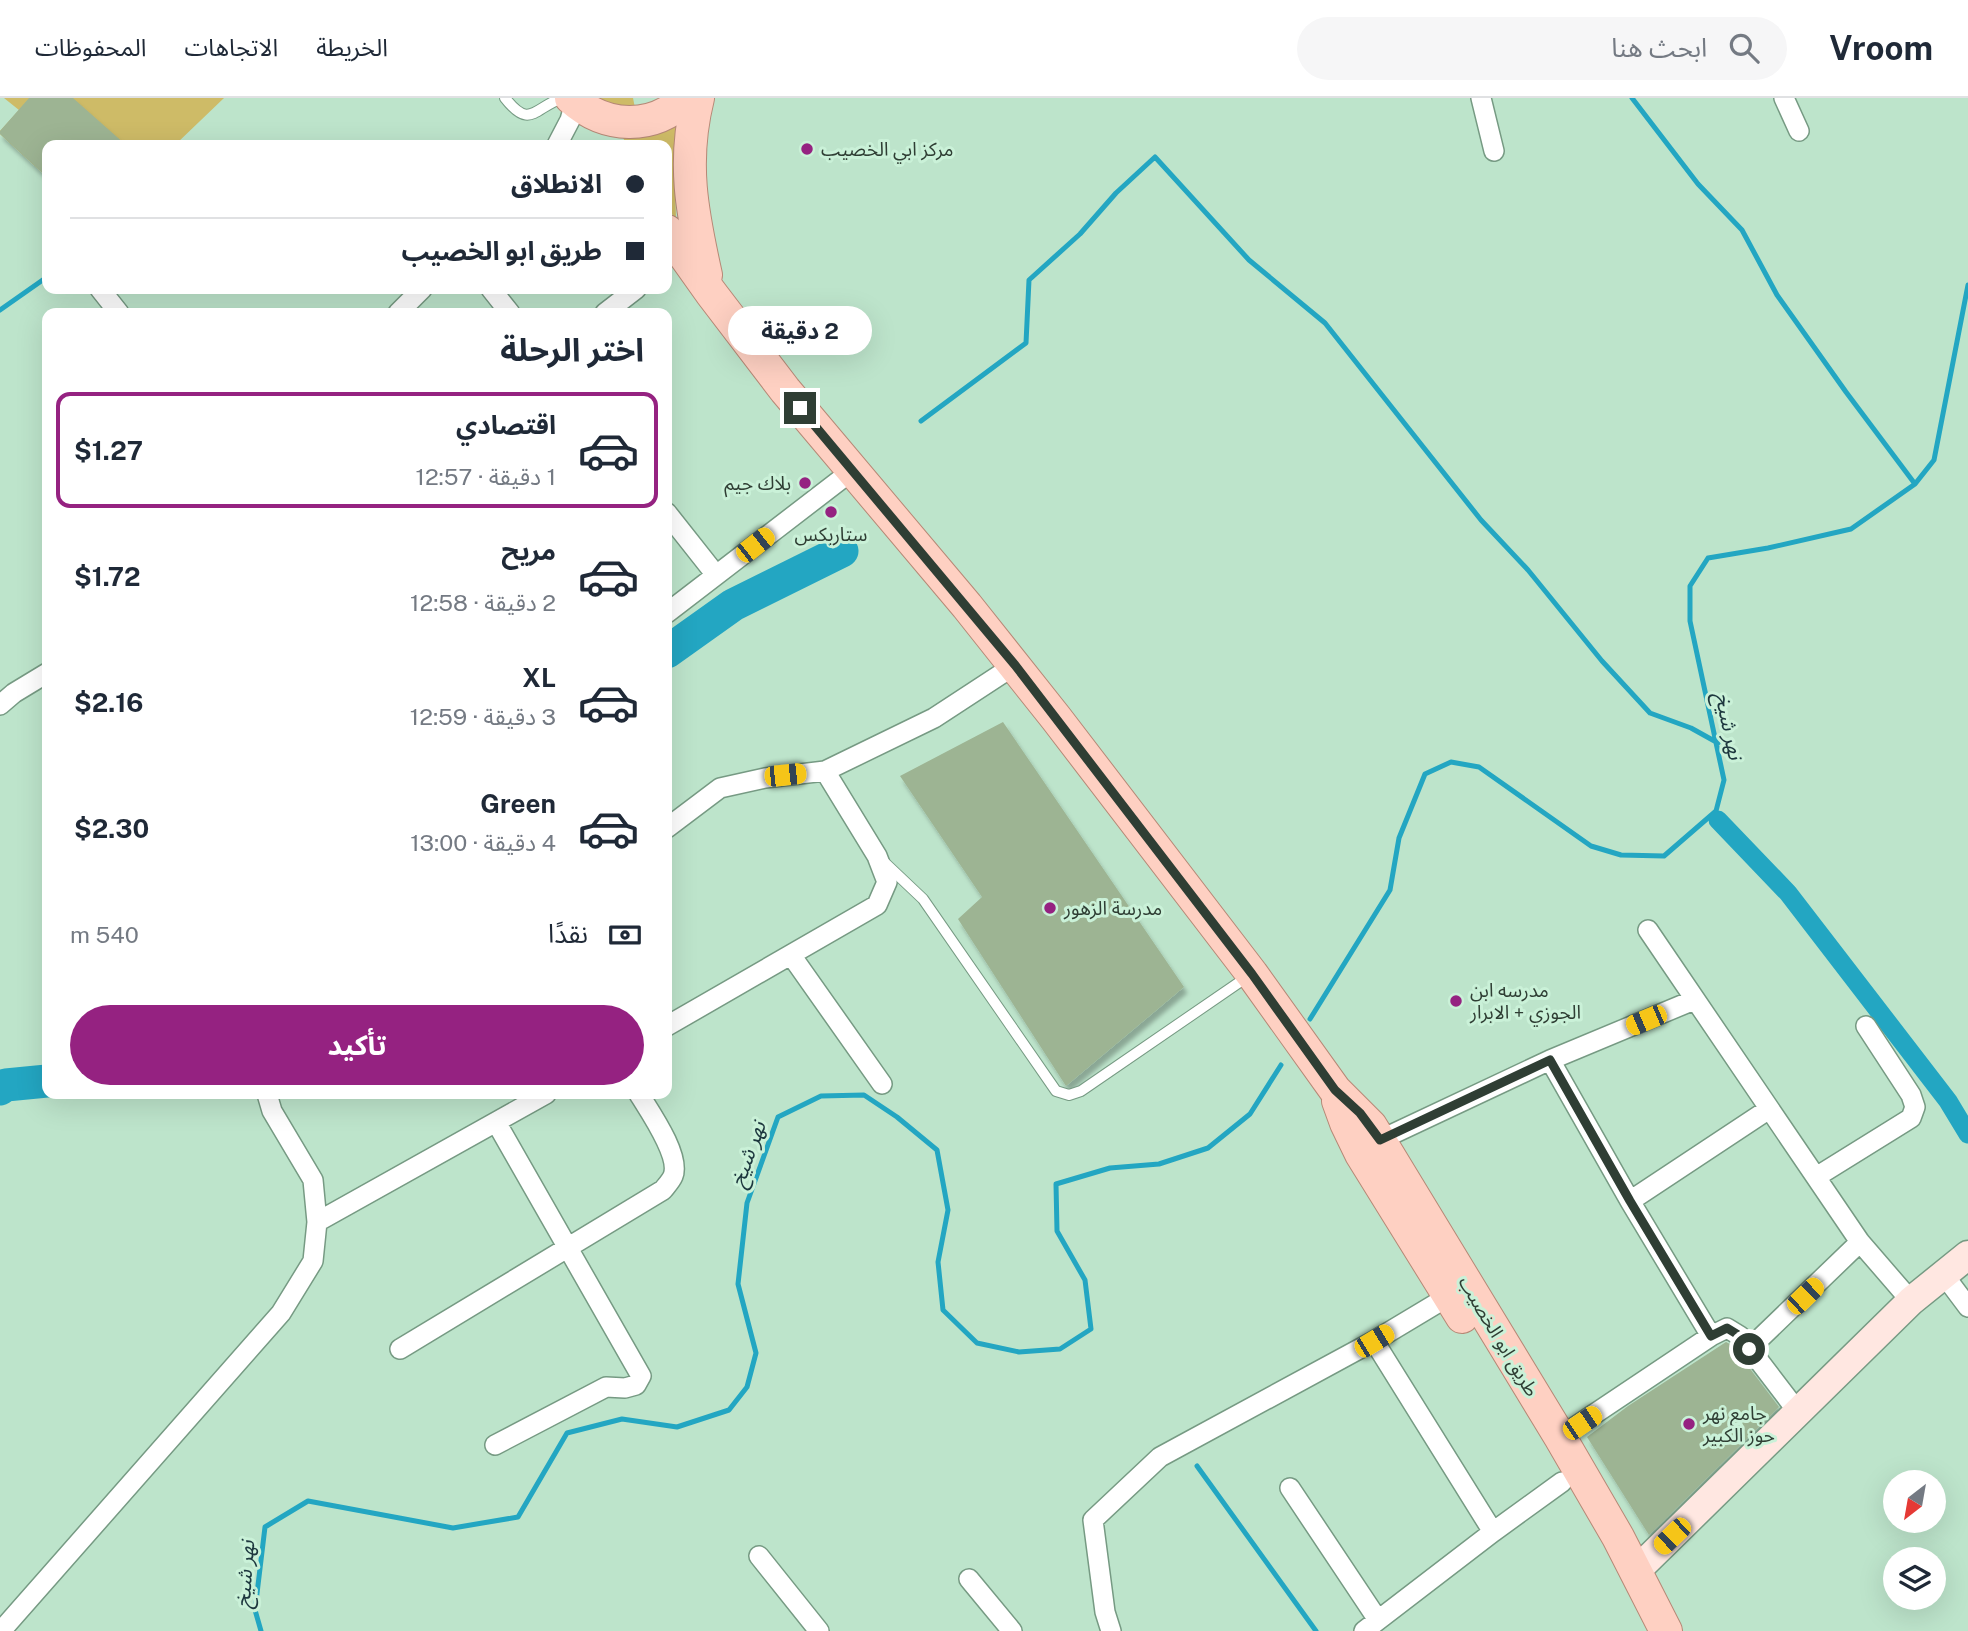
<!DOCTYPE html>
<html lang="ar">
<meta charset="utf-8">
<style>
:root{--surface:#fff;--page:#f6f6f7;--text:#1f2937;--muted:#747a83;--line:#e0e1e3;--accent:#952281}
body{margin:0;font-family:"Public Sans","Noto Sans Arabic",sans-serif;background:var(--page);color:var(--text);direction:rtl;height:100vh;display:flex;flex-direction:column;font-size:26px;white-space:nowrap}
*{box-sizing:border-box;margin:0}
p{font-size:23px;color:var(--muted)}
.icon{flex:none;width:38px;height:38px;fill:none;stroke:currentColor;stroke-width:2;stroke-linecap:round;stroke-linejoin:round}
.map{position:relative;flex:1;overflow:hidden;direction:ltr}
.details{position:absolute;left:42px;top:210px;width:630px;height:791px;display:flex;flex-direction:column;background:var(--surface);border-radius:14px;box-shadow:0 7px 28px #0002;direction:rtl}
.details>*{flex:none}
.banner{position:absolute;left:42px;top:42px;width:630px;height:154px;border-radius:14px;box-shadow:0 7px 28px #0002;direction:rtl;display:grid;align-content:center;height:154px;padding:0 28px;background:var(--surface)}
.needle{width:46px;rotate:211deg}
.buttons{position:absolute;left:1883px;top:1372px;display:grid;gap:14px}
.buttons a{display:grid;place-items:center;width:63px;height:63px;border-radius:50%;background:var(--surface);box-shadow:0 7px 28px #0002;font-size:35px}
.end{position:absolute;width:32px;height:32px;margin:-16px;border:9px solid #2f3e34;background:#fff;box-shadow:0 0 0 4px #fff}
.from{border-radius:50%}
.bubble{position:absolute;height:49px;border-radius:24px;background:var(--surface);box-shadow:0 7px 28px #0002;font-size:23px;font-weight:700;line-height:49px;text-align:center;direction:rtl}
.car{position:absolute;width:21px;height:42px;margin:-21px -10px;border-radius:9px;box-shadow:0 0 5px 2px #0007;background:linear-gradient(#f5c518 24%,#345 0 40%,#f5c518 0 76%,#345 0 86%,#f5c518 0)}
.banner b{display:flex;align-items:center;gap:24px;height:66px;font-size:26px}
.banner b+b{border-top:2px solid var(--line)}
.banner i{width:18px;height:18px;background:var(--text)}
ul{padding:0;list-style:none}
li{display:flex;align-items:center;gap:21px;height:116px;margin:0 14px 10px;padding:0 14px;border:4px solid transparent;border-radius:14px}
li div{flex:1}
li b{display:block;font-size:26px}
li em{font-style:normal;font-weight:700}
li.active{border-color:var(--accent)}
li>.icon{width:63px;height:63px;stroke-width:1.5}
h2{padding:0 28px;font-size:32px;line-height:84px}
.pay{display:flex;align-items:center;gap:18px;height:77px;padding:0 28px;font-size:26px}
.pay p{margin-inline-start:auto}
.button{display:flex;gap:14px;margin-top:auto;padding:14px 28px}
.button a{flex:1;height:80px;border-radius:42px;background:var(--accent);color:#fff;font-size:28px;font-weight:700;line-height:80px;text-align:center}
header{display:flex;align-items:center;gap:42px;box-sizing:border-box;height:98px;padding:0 35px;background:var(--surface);border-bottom:2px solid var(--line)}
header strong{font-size:33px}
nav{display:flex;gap:38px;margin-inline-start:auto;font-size:24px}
.search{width:490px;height:63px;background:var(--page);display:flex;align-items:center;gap:18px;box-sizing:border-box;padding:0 24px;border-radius:38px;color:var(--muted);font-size:26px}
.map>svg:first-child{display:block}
.green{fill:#cebb67}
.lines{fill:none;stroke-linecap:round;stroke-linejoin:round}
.stream{stroke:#23a6c2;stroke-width:5}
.canal{stroke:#23a6c2;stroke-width:19}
.river{stroke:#23a6c2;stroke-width:33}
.building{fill:#9db493;filter:url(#shadow)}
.lane-casing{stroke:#769a83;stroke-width:12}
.street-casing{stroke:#769a83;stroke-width:22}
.secondary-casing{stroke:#769a83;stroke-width:31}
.primary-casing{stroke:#b68876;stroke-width:34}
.lane{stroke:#fff;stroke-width:10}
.street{stroke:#fff;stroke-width:19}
.secondary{stroke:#ffe7e1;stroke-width:28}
.primary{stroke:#fed0c2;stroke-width:32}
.route{stroke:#2f3e34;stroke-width:9}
.poi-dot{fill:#952281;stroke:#caf1d8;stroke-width:2.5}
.labels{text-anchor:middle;stroke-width:6;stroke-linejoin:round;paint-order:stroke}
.poi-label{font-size:19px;fill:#2f3e34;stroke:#caf1d8;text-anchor:start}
.street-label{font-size:19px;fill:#2f3e34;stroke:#caf1d8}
.water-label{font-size:21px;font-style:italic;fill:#1d373e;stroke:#caf1d8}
</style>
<header>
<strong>Vroom</strong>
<div class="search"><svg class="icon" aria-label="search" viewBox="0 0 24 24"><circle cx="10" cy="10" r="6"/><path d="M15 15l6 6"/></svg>ابحث هنا</div>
<nav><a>الخريطة</a><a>الاتجاهات</a><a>المحفوظات</a></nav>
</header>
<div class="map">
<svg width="1968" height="1533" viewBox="0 0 1968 1533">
<defs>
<filter id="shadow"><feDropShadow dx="3.5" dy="6" stdDeviation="2" flood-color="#0004"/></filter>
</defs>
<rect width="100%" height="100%" fill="#bde4cb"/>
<path class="green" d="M4,0h220l-49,47h-128v32l-47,-43v-3l19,-21z
M593,0h40l2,10h-18z
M678,27l-4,27 2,67 -9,-11v-63h-40l-5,-9h29z"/>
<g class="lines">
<path class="stream" d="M1632,0l66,86 44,46 35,65 69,97 69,92
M0,212l47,-33
M921,323l105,-78 3,-63 51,-46 36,-41 39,-36 94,103 76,63 156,197 47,50 74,91 48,52 41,15 27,15
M1310,921l80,-129 9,-52 26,-64 26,-12 28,5 112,79 30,9 43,1 52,-45 8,-31 -34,-159v-35l18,-28 60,-10 83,-19 64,-45 19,-24 34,-175
M1197,1368l119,165
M261,1533l-6,-21 10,-83 43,-26 145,27 65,-11 49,-84 55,-14 55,8 52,-17 18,-23 9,-34 -18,-69 9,-81 31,-86 43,-21 43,-1 33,22 40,33 11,60 -10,52 5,48 34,33 42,9 41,-3 31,-20 -6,-49 -28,-49 -1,-47 54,-16 49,-4 49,-16 42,-34 31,-49"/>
<path class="canal" d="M1718,722l70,73 160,208 20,33"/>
<path class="river" d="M667,554l66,-47 109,-54
M0,991l6,-4 41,-4"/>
</g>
<path class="building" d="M29,0h44l53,47h-79v32l-47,-43v-3z
M1003,624l181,265 -118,99 -108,-167 24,-22 -82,-121z
M1726,1244l6,3 47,62 -130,128 -62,-98 41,-31z"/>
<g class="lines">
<g class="lane-casing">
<path id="lane" d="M505,0c25,32 29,10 57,0
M885,765l38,36 133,192 13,4 12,-4 166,-114"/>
</g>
<g class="street-casing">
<path id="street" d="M1481,0l13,53
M1784,0l15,33
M557,47l13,-25 5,-18
M100,191l19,24
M491,191l19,24
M398,215l24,-24
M605,215l31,-24
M667,415l49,62
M667,515l186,-143
M0,607l14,-12 33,-20
M667,730l53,-40 45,-10 60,-7 109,-53 81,-53
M1648,832l212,312 51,59
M791,857l91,129
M667,928l210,-121 10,-23 -10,-26 -52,-85
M1550,962l80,141 81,135
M1380,1042l170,-80 144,-60
M1816,1079l95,-59 4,-11 -4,-12 -45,-69
M1630,1103l139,-92
M317,1124l229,-128
M1944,1177l24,32
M1374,1243l119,191
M400,1251l263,-159c3,-4 8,-9 10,-14 8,-20 -23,-64 -34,-82
M1749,1251l111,-107
M1560,1339l151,-101 16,-8 13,8 58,76
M495,1347l111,-58 19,1 11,-3 5,-9 -145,-254
M1290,1390l88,132
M759,1458l60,75
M969,1481l43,52
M1,1533l280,-318 32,-52 4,-39 -4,-42 -41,-69 -5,-17
M1111,1533l-6,-19 -12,-92 67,-63 214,-116 75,-45
M1364,1533l129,-99 69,-50"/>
</g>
<g class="secondary-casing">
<path id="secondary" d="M1636,1473l275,-270 57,-46"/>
</g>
<g class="primary-casing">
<path id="primary" d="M571,0c34,31 82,33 115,0
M698,0c-16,64 -6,114 8,177
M667,133l44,62 74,97 182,216 89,112 196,256 83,116 36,36 189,311 58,100 48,94
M1338,1003l8,22 15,31 101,163"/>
</g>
<use href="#lane" class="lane"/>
<use href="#street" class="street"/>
<use href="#secondary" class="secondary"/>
<use href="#primary" class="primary"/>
</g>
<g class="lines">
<path class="route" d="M800,310l215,257 237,309 83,116 25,23 20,27 170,-80 80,141 81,135 16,-8 13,8 9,13"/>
</g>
<g class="poi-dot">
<circle cx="807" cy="51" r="7"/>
<circle cx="805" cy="385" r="7"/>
<circle cx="831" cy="414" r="7"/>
<circle cx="1050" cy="810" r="7"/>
<circle cx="1456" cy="903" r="7"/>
<circle cx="1689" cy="1326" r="7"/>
</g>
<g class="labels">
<g class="poi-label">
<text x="821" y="58">مركز ابي الخصيب</text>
<text x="791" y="392" text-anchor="end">بلاك جيم</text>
<text x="831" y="443" text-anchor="middle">ستاربكس</text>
<text x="1064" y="817">مدرسة الزهور</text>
<text x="1470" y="899">مدرسه ابن<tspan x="1470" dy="22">الجوزي + الابرار</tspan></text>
<text x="1703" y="1322">جامع نهر<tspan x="1703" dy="22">حوز الكبير</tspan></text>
</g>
<g class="street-label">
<text transform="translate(1499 1238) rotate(59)" y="7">طريق ابو الخصيب</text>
</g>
<g class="water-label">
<text transform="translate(1729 628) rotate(78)" y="7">نهر شيخ</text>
<text transform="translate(748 1056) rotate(-70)" y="7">نهر شيخ</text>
<text transform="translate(245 1476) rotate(-86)" y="7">نهر شيخ</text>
</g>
</g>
</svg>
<div class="buttons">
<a><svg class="needle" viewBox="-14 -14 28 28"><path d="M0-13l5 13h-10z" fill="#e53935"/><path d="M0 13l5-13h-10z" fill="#747a83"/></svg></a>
<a><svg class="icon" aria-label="layers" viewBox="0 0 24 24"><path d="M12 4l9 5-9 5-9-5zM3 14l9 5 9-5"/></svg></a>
</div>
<i class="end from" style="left:1749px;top:1251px"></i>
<i class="end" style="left:800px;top:310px"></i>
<div class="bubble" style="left:728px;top:208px;width:144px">2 دقيقة</div>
<i class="car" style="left:755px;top:447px;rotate:52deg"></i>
<i class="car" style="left:785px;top:677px;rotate:84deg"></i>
<i class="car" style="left:1646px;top:922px;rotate:247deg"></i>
<i class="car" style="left:1805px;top:1198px;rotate:46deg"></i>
<i class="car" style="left:1374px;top:1243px;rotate:59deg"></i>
<i class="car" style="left:1582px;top:1325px;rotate:56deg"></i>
<i class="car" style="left:1672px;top:1438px;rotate:226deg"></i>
<div class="banner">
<b><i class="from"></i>الانطلاق</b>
<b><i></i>طريق ابو الخصيب</b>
</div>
<section class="details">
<h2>اختر الرحلة</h2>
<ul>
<li class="active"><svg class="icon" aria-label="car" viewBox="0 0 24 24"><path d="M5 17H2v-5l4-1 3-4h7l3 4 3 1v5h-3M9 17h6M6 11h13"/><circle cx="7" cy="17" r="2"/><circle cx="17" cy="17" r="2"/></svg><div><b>اقتصادي</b><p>1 دقيقة · 12:57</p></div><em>$1.27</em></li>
<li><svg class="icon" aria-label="car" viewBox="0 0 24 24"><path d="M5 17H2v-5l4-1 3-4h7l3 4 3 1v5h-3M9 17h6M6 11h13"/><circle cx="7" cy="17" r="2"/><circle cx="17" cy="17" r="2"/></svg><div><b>مريح</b><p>2 دقيقة · 12:58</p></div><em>$1.72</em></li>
<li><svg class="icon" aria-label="car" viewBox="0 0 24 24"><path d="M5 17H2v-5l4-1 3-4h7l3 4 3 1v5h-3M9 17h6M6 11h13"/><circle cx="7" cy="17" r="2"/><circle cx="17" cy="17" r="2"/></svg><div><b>XL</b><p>3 دقيقة · 12:59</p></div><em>$2.16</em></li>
<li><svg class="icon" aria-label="car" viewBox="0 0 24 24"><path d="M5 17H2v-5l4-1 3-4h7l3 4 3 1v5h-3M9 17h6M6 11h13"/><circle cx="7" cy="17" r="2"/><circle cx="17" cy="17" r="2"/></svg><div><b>Green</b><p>4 دقيقة · 13:00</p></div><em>$2.30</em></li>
</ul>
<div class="pay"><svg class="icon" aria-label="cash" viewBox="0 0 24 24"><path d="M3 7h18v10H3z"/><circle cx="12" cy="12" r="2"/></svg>نقدًا<p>540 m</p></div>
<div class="button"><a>تأكيد</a></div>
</section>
</div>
